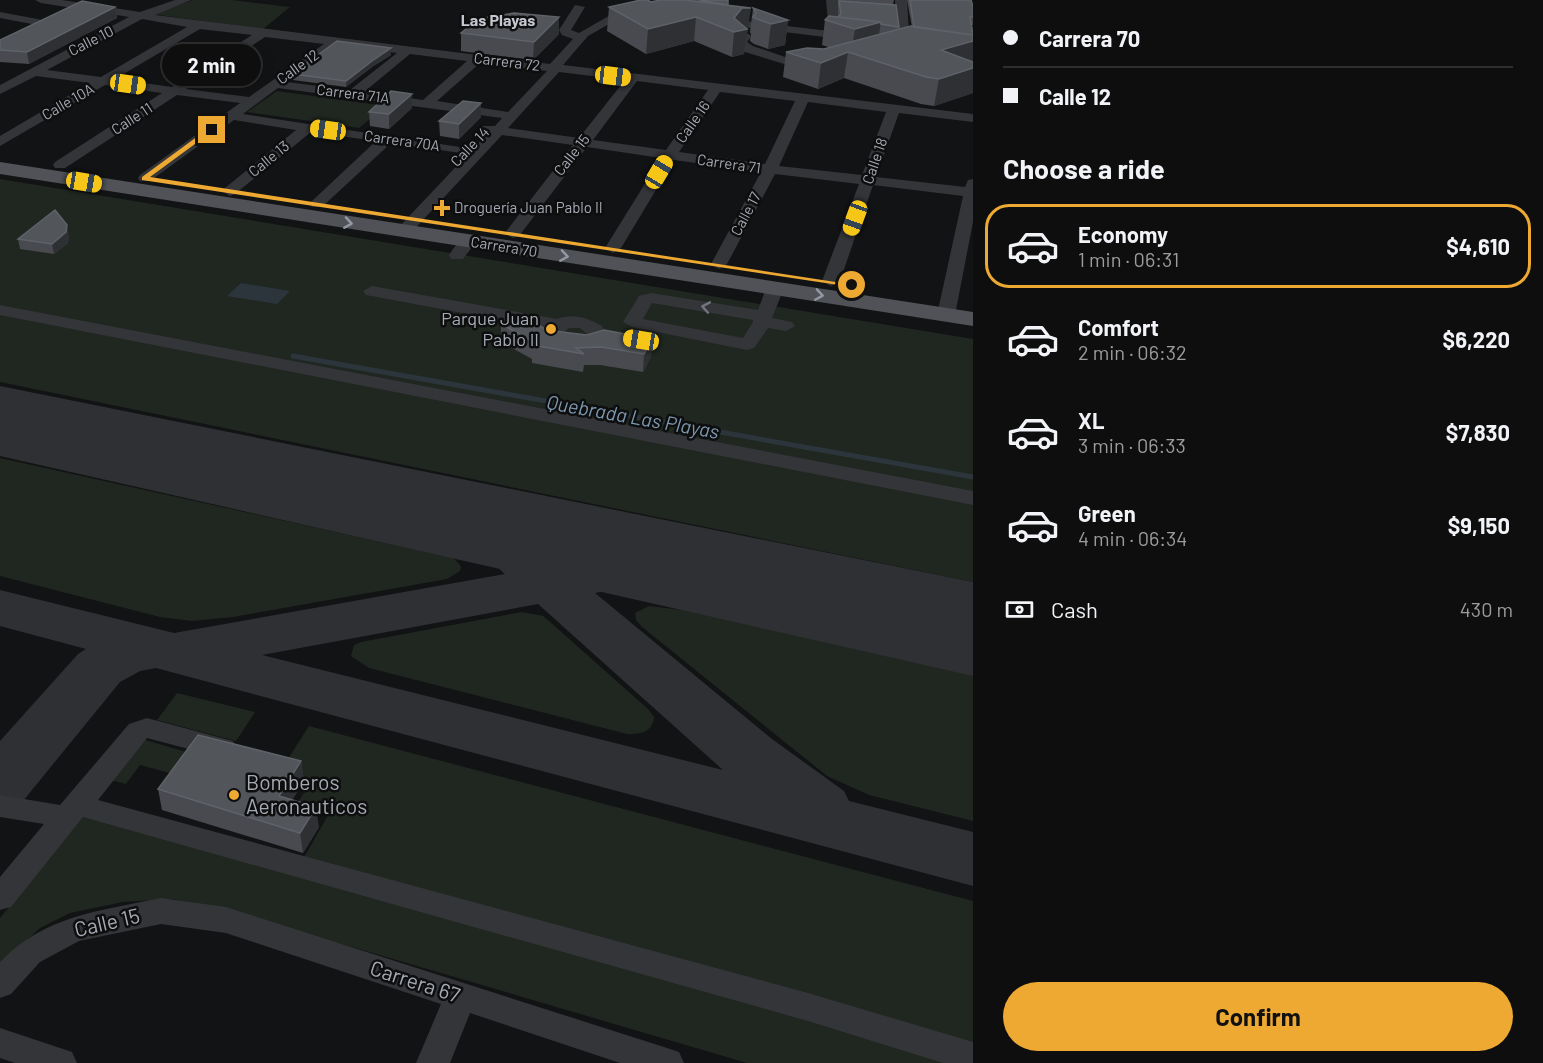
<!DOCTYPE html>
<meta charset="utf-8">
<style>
:root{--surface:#0e0e0f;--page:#1c1c1d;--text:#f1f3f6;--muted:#9b9c9e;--line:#2e2e2f;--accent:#eda932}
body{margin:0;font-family:Barlow,sans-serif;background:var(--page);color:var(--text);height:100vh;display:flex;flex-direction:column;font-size:22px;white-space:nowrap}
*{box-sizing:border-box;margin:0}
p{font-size:20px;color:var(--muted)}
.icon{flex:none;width:33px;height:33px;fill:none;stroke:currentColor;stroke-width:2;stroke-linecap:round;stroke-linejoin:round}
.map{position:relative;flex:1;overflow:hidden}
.details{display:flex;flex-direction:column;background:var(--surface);width:570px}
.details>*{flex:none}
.hud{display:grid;align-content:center;height:132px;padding:0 30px;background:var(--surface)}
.end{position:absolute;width:27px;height:27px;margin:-14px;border:8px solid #eda932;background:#111;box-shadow:0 0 0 3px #111}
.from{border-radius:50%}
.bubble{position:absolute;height:42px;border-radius:21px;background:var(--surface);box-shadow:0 3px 15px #0003,0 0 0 2px var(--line);font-size:20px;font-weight:700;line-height:42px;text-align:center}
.car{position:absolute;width:18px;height:36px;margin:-18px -9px;border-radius:8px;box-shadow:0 0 4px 2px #0007;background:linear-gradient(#f5c518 24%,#345 0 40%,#f5c518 0 76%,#345 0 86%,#f5c518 0)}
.hud b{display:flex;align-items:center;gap:21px;height:57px;font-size:22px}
.hud b+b{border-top:2px solid var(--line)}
.hud i{width:15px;height:15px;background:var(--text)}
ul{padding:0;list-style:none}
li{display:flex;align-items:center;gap:18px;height:84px;margin:0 12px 9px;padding:0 18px;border:3px solid transparent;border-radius:24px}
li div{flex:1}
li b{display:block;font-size:22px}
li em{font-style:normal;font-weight:700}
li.on{border-color:var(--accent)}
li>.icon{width:54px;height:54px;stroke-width:1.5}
h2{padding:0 30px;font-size:27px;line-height:72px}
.pay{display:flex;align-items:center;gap:15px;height:66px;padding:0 30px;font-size:22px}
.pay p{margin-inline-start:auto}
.action{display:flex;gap:12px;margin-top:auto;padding:12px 30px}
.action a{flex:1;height:69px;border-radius:36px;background:var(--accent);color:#111;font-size:24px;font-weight:700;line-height:69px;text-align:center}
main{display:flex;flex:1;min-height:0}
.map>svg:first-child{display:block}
.green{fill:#1f2720}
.water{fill:#2c353c}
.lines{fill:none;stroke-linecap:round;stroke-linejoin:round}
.stream{stroke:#2c353c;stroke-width:5}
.taxiway{fill:#2e3033;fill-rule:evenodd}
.runway{fill:#2e3033;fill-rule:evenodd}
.minor{fill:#343539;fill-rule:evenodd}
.major{fill:#505258;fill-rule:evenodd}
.wall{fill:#484a4f}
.shaded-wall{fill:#2e3033}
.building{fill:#52555a;stroke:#5f6268;stroke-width:1.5}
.oneway{stroke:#9398a2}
.oneway2{stroke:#72757d}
.route{fill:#eda932}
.poi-dot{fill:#eda932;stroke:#0e0e0f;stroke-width:2}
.labels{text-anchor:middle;stroke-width:5;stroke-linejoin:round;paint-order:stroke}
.far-street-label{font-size:15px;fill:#a4aab4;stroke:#0e0e0f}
.far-poi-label{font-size:15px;fill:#a4aab4;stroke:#0e0e0f;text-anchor:start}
.far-neighbourhood-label{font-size:16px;font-weight:bold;fill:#c5c8d0;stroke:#0e0e0f}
.poi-label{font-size:18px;fill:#a4aab4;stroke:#0e0e0f;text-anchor:end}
.water-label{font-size:20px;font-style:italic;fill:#7c98af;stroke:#0e0e0f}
.near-poi-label{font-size:21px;fill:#a4aab4;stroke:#0e0e0f;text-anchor:start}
.near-street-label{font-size:21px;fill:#a4aab4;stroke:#0e0e0f}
</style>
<main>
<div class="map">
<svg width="973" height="1063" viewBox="0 0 973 1063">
<rect width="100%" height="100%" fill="#121314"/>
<path class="green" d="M193,0h39l58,7 -27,22 -111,-15z
M277,91l109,15 -27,22 -112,-16z
M0,179l973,160v243l-973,-200z
M0,458l453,100 8,8 -1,5 -13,8 -214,38 -41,4 -32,-4 -160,-41z
M649,606l33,4 291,64v147l-104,-26 -42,-19 -185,-149 -6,-7 -1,-7z
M522,612l21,4 6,5 99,88 6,8c-2,16 -13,17 -27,17l-258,-66 -18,-12 3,-11 7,-3z
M177,693l78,19 -19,29 -79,-21z
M309,726l664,175v150l-671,-190 29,-51 -32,-9 13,-22 -31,-9z
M142,739l51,15 -16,21 -37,-10 -14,19 -15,-4z
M85,814l887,249h-225l-531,-156 -45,-8 -48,3 -53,11 -30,15 -40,36v-46z"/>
<path class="water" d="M241,283l49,8 -13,13 -50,-8z"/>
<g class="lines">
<path class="stream" d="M293,356l680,121"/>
<path class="taxiway" d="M466,504c38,10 65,36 95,61 48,-9 97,-22 146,-9l8,12 -8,12 -19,5 -45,-1 -48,9 177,146 72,52 5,10 124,31v54l-817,-218 -16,3 -20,11 -97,119 -23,7v-67l78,-87 8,-5 -86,-23v-36l174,43 331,-59 -29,-26 -28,-17 -8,-11 8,-11zM538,604l185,166 -461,-115z"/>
<path class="runway" d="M0,386l973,196v94l-973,-220z"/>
<path class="minor" d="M35,0h27l78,12 35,-12h16l-36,15 395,49 23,-25 -11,-4 -3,-5 16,-25 10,2 -14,23 8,3 58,-33h14l-63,36 -25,29 410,49v8l-74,-9 -23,64 89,10 3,-7 5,-1v43l-18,93 -9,5 -9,-5 26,-119 -90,-11 -33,96 -9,5 -9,-5 37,-97 -84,-10 -48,90 -8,5 -8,-5 50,-92 -87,-12 -53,88 -8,5 -8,-5 56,-90 -74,-11 -68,89 -6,2 -8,-5 68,-88 -71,-10 -93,100 -6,2 -8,-5 2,-3 71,-75 -77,-11 -69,64h-10l-3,-3 3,-3 64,-60 -65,-9 -76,62 -5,2 -8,-5 3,-3 71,-58 -62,-10 -84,61h-10l-2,-3 2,-3 100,-72 -63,-8 -112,73h-10l-2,-3 2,-3 107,-69 -57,-8 -105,61v-10l90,-53 -54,-7 -36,18v-9l129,-68 -88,-14zM142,19l45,8 -86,50 -54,-7zM200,29l52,6 -80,52 -57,-8zM265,37l59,7 -75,53 -63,-8zM337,45l60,8 -47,37 -63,-8zM410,54l57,7 -44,39 -59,-8zM480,63l67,8 -39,41 -71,-11zM559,72l66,8 -46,58 -71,-10zM637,81l71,9 -42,60 -73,-10zM278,88l224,30 -7,8h-12l-2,3 7,4 -15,16 -230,-35zM720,92l75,9 -30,63 -86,-12zM808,102l78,10 -24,63 -83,-9z
M826,0h12l3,33 16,2v6l-138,-17 -6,-3 6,-3 110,13z
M895,0h12l2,33 4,12 -17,9 -6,-4 11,-7 -4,-10z
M0,12l48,9 6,3 -6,3 -48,-9z
M741,34h8l2,3 -4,5 6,4 67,23 -6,4 -69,-21 -11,-10z
M468,237l6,2 2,3 -13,17h-12l-2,-4c5,-7 10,-16 19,-18z
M775,283l9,5 -12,30 20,4 3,4 -9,5 -18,-3 -14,20 -7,2 -115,-23 -9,-5 16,-26 12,-3 107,17 8,-22zM652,303l101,17v2l-10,16 -100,-19z
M372,286l185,33c16,-6 31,-1 45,7l4,10c-13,19 -51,20 -64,1l1,-9 -177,-33 -3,-4zM569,328h11l8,7 -13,5 -15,-5z
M0,305l973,186v14l-973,-190z
M147,718l86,23 4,7 -4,7 -10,3 -76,-20 -49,62 710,193 165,49v21h-30l-135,-42 -725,-204 -72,90 -11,3v-33l44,-53 -44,-7v-22l60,10 69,-81z
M161,898l65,9 441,141 12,4 5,11h-64l-150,-50 -20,50h-34l25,-59 -215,-71 -65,-9 -82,17 -39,21 -29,32 -11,4v-36c45,-47 100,-51 161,-64z
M0,1028l72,24 5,11h-62l-15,-5z"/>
<path class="major" d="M0,162l973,150v14l-973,-152z"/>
</g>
<path class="wall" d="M660,0h68v5l20,27h-1l-3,22 -12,3 -38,-16 -48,13 -39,-23 2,-24 42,-5z
M838,0h56l-1,4 6,23v3l13,-3 -5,-27h64l2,7v18h-1l1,7v61l-39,13 -13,-2 -77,-26 -26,11 -35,-12 3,-25 38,-3 7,-1 -9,-3 3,-25 13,-3z
M115,7l2,11 -88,46 -29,-2v-22z
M753,8l35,12 -3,25 -17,4 -14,-5 -4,-3 1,-7 -1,-2z
M559,17v17l-26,26 -72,-9v-18z
M391,55l-19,12 -26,20 -53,-7 -1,-6z
M412,94v14l-23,21 -19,-3 -1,-14z
M481,117l-22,22 -19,-3 -1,-15z
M69,235l-1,8 -14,11 -34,-5 -2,-10z
M501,324l51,10 101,5 -2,18 -8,15 -43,-7h-16l-1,7 -51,-9v-4l-31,-17z
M301,761l3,20 -12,19 27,27 -16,26 -141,-43 -4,-21z"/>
<path class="shaded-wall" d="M115,7l2,11 -88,46 -2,-12z
M742,8h9l-7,46 -12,3 2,-25v-14z
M559,17v17l-26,26 1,-18z
M696,17l-2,24 -48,13 2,-25z
M788,20l-3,25 -17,4 3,-25z
M881,22l-4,25 -26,6 4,-24z
M973,41v22l-32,-13z
M391,48v7l-19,12 -26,20v-6l26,-20z
M848,52l-4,26 -26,11 3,-26z
M973,68v25l-39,13 5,-27z
M412,94v14l-23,21v-15z
M481,103v14l-22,22v-15z
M67,225l2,10 -1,8 -14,11 -2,-10z
M653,339l-2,18 -8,15 1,-18z
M301,761l3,20 -22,35 -3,-20z
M316,807l3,20 -16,26 -3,-20z"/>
<path class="building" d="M641,0h6l4,2 9,-2h24l67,8h-9l-8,10 13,11 -13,3 -38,-15 -48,12 -39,-22z
M699,0h29v5z
M910,0h61l2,7v10h-3l3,18 -59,-8z
M82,1l33,6 -88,45 -27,-2v-10z
M839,1l57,4 3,22 -18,-3v-2l-43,-5 3,-3z
M753,8l35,12 -17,4 -14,-5 -4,-2 3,-4z
M514,13l45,4 -25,25 -73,-9 17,-14z
M829,16l52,6 -26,7 -30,-9z
M911,26l62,9v6l-32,9 32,12v6l-34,11 -13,-2 -78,-25 -27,11 -35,-11 21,-4 17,1z
M337,41l54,7 -19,13 -26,20 -54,-7z
M391,91l21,3 -23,20 -20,-2z
M463,101l18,2 -22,21 -20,-3z
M55,210l12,15 -1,7 -14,12 -34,-5z
M529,318l23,16 2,-3 33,4 17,-5 49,9 -9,15 -43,-7 -25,1 8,6 -52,-9 2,-3 -33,-18z
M198,735l103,26 -22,35 37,11 -16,26 -142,-44z"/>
<defs><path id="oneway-chevron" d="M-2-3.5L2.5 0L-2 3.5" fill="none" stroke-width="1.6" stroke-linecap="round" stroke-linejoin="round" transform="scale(1.5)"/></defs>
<g class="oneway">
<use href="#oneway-chevron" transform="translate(348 223) rotate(9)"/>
<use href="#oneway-chevron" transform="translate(564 256) rotate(9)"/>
<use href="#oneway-chevron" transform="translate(819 295) rotate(9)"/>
</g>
<use class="oneway2" href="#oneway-chevron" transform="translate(706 307) rotate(-170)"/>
<path class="route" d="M209,128l5,2 -64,47 705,108 -3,2 -710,-107v-3z"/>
<g class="poi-dot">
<path d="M439 199h6v6h6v6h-6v6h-6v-6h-6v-6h6z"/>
<circle cx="551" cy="329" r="6"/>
<circle cx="234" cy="795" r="6"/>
</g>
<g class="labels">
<g class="far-street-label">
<text transform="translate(91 41) rotate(-27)" y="5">Calle 10</text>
<text transform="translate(507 62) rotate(7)" y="5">Carrera 72</text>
<text transform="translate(298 67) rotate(-36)" y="5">Calle 12</text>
<text transform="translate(353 94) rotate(7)" y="5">Carrera 71A</text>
<text transform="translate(68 102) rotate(-30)" y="5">Calle 10A</text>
<text transform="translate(132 119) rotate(-33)" y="5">Calle 11</text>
<text transform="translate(693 122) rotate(-55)" y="5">Calle 16</text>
<text transform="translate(402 141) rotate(8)" y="5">Carrera 70A</text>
<text transform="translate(470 147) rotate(-46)" y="5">Calle 14</text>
<text transform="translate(572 155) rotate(-52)" y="5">Calle 15</text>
<text transform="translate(269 159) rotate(-39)" y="5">Calle 13</text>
<text transform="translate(875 161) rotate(-71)" y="5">Calle 18</text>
<text transform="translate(729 164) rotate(8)" y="5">Carrera 71</text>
<text transform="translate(746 214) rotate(-62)" y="5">Calle 17</text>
<text transform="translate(504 247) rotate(9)" y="5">Carrera 70</text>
</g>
<g class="far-poi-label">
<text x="454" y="213">Droguería Juan Pablo II</text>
</g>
<g class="far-neighbourhood-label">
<text x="498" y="26">Las Playas</text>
</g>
<g class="poi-label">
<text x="539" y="325">Parque Juan<tspan x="539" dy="21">Pablo II</tspan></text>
</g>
<g class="water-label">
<text transform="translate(633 417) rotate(10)" y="7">Quebrada Las Playas</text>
</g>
<g class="near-poi-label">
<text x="246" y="790">Bomberos<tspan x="246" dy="24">Aeronauticos</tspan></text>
</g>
<g class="near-street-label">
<text transform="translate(107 923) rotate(-13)" y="7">Calle 15</text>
<text transform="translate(415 982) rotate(18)" y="7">Carrera 67</text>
</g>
</g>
</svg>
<i class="end from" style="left:852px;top:285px"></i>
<i class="end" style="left:212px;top:130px"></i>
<div class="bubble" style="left:162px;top:44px;width:99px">2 min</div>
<i class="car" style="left:613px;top:76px;rotate:97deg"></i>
<i class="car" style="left:128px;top:84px;rotate:98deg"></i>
<i class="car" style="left:328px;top:130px;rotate:278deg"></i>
<i class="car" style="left:659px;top:172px;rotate:31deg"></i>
<i class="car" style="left:84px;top:182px;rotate:99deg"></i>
<i class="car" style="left:855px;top:218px;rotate:200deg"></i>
<i class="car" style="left:641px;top:340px;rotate:279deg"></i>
</div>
<section class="details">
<div class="hud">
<b><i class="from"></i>Carrera 70</b>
<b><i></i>Calle 12</b>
</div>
<h2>Choose a ride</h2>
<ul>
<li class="on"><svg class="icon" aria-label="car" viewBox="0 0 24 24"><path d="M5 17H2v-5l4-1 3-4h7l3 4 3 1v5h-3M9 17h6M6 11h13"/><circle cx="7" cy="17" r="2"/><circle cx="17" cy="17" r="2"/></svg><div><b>Economy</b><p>1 min · 06:31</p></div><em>$4,610</em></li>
<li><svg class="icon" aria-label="car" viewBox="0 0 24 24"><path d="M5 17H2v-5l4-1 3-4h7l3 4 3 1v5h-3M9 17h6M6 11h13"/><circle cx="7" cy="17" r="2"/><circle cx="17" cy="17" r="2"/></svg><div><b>Comfort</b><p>2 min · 06:32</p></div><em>$6,220</em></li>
<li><svg class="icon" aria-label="car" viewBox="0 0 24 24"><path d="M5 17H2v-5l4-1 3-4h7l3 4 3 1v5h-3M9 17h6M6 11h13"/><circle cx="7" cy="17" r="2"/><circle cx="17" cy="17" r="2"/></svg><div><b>XL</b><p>3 min · 06:33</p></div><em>$7,830</em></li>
<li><svg class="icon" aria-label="car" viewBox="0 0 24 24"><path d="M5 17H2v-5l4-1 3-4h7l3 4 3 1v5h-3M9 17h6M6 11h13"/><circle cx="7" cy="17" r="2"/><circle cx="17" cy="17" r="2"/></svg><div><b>Green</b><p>4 min · 06:34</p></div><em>$9,150</em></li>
</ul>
<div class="pay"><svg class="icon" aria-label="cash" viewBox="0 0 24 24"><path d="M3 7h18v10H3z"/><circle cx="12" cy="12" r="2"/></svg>Cash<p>430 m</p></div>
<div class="action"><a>Confirm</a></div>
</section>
</main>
